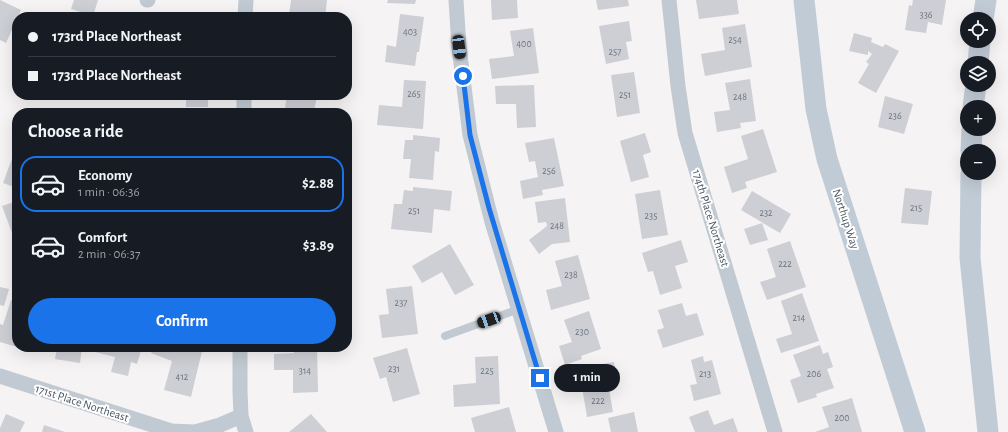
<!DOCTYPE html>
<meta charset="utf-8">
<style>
:root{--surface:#171b24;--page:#242831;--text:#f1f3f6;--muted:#9ea1a6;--line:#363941;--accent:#1a73e8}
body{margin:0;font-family:"Alegreya Sans",sans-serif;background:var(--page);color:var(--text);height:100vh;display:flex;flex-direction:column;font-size:15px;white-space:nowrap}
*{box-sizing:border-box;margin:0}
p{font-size:13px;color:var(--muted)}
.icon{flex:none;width:22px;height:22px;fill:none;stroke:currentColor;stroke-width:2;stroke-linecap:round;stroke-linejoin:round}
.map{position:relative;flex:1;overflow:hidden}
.panel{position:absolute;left:12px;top:108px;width:340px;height:244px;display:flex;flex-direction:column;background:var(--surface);border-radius:16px;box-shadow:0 4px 16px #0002}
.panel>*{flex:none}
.banner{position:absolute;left:12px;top:12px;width:340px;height:88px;border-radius:16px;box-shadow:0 4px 16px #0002;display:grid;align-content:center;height:88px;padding:0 16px;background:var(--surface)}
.fabs{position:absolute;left:960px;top:12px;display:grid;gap:8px}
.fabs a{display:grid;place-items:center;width:36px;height:36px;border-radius:50%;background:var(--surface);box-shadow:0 4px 16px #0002;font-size:20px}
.end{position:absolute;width:18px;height:18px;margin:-9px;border:5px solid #1a73e8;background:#fff;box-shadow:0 0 0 2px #fff}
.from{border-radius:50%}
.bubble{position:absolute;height:28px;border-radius:14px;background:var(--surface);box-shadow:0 4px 16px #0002;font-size:13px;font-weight:700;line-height:28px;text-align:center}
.car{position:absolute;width:12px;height:24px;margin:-12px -6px;border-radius:5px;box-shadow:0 0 3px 1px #0007;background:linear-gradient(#222 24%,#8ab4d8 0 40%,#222 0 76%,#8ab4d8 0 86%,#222 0)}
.banner b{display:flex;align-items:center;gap:14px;height:38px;font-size:15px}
.banner b+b{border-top:1px solid var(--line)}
.banner i{width:10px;height:10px;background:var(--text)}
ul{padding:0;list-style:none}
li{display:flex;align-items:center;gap:12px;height:56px;margin:0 8px 6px;padding:0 8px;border:2px solid transparent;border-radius:16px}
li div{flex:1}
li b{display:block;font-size:15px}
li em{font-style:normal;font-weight:700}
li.active{border-color:var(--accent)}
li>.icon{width:36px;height:36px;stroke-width:1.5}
h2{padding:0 16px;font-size:18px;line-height:48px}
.primary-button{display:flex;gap:8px;margin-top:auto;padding:8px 16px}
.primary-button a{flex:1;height:46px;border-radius:24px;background:var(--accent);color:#fff;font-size:16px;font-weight:700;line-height:46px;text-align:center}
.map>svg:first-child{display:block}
.building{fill:#cdcfd5}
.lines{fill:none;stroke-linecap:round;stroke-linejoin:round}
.lane{stroke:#c1cad2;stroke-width:8}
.street{stroke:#c1cad2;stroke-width:15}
.secondary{stroke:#c1cbd6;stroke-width:21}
.route{stroke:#1a73e8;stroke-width:5}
.labels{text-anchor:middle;stroke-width:4;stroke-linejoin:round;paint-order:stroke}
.number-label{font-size:10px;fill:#6b747e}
.street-label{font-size:12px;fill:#4a5661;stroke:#fff}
</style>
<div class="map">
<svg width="1008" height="432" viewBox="0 0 1008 432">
<rect width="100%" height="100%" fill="#f5f3f3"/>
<path class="building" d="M0,0l21,10 -15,33 -6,-3z
M74,0h24l-5,16 -22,-7z
M291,0h36l-2,17h-30l1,-1 -7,-1z
M388,0h28l-1,4 -28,-1z
M491,0h26l1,18 -26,2z
M596,0h32l1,6 -31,4z
M696,0h41l2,14 -40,5z
M913,0h33l-4,25 -14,-3 -2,11 -21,-3 4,-25 3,1z
M400,14l24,3 -5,35h-2l-2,14 -30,-4 2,-17 9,2z
M629,21l3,20 -6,1 3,17 -23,5 -7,-38z
M745,24l7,43 -47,9 -4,-22 24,-4 -3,-22z
M533,28l6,45 -47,6 -3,-20 25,-3 -4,-25z
M854,33l18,5 -1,4 12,5 2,-3 14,7 -23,42 -18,-10 11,-19 -3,-2 6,-8 -4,-3v4l-19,-4z
M634,72l6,41 -23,4 -6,-42z
M750,79l6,42 -16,2 1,5 -24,4 -3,-20 16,-2 -5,-27z
M404,80l22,1 -3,48 -46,-4 2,-20 23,2z
M534,85l2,42 -19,1 -1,-24h-20l-1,-18z
M186,95h22v12h-22z
M287,95h30l-3,17 -29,-4z
M885,96l28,8 -9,30 -26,-7z
M763,129l14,43 -32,10 2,6 -15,5 -8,-26 24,-8 -7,-23z
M645,133l6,19 -8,3 6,22 -18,5 -11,-41z
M413,135l27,3 -1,14 -4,-1 -2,29 -24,-2 2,-19h-8l2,-19h8z
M554,138l10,48 -22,4 1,5 -20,4 -3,-18 18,-4 -3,-16 -6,1 -4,-19z
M17,145v43l-14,-5z
M413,187l39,4 -2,20 -16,-2 -2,24 -41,-4 3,-25h8l2,-14 9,1z
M905,188l27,3 -4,34 -27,-2z
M660,190l8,45 -26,4 -7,-45z
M752,191l39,23 -11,19 -39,-23z
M565,198l5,44 -18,2 -13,10 -10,-14 18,-14 -1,-4 -8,1 -3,-21z
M17,201v45l-15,-40z
M762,223l6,17 -18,5 -6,-16z
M681,240l7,22 -13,4 7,22 -22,7 -7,-24 -5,1 -6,-19z
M790,241l16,46 -39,13 -7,-18 16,-5 -9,-28z
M450,244l24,41 -19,10 -13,-23 -20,11 -10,-17z
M578,255l12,44 -39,11 -5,-20 16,-4 -7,-25z
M412,286l6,48 -36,4 -3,-23 10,-1 -3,-25z
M0,287l9,2 -5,17 -4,-1z
M802,293l17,48 -38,12 -5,-14 16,-5 -11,-33z
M11,300l6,2v45l-17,-5v-18l3,1z
M682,303l4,13 11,-3 7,22 -41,13 -6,-18 7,-2 -6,-18z
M589,311l12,38 -20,7 1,3 -17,6 -6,-19 13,-4 -8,-22z
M820,345l3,9 5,-2 5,15 -6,2 7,19 -18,6 1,3 -19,6 -8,-23 11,-4 -8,-21z
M57,347h25l-2,16 -25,-4z
M92,347h50l-5,17 -6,-2 -3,14 -17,-4 4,-15 -24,-6z
M154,347h49l-12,50 -27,-7 8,-29 -21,-8z
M294,347h23l1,45 -25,1v-23h-19v-16l20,-1z
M407,348l13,46 -27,8 -7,-25 -6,2 -7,-21z
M498,356l2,48 -46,3 -1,-22 23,-2 -1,-26z
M703,356l1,6 8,-2 9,34 -27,7 -4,-16 7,-1 -6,-24z
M614,362l3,20 -9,2 5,28 -26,5 -5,-30 -10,2 -3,-19z
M852,398l10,34h-47l14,-5 -7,-20z
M509,407l7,25h-41l-4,-14z
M708,410l6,15 19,-7 5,14h-43l-6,-15z
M634,412l4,20h-27l-3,-14z
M6,414l19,8 -5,10h-20v-4z
M311,414l16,18h-38z
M44,425l21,7h-23z"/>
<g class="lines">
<path class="lane" d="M445,336l74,-27"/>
<path class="street" d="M147,0h1
M456,0l3,47 11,88 22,87 64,210
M669,0l9,86 7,47 90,299
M245,17l1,-17
M244,113v-18
M240,347v44l1,25
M0,376l171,55 24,1 25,-7 21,-9 5,16"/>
<path class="secondary" d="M804,0l12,109 11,50 88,273
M983,19l3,-19
M978,63l2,-22
M973,107l3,-22
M971,151l1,-22
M971,173l-1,85 18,174"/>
</g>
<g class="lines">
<path class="route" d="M463,76l7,59 19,73 51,170"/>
</g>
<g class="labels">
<g class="number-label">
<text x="926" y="18">336</text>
<text x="410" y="35">403</text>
<text x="735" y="43">254</text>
<text x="524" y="47">400</text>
<text x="615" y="55">257</text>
<text x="414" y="97">265</text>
<text x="625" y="98">251</text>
<text x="740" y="100">248</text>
<text x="895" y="119">236</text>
<text x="549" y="174">256</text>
<text x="916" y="211">215</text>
<text x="414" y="214">251</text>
<text x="766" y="216">232</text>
<text x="651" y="219">235</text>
<text x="557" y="229">248</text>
<text x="785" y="267">222</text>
<text x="571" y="278">238</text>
<text x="401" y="306">237</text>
<text x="799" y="321">214</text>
<text x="582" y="335">230</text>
<text x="394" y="372">231</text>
<text x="305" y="374">314</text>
<text x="487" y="374">225</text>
<text x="705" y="377">213</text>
<text x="814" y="377">206</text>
<text x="182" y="380">412</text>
<text x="598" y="404">222</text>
<text x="842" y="421">200</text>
</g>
<g class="street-label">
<text transform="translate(711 218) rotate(73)" y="4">174th Place Northeast</text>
<text transform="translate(846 219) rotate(72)" y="4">Northup Way</text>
<text transform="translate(82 403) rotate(18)" y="4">171st Place Northeast</text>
</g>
</g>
</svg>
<div class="fabs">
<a><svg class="icon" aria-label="locate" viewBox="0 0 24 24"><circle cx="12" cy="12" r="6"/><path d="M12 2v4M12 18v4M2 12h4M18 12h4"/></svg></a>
<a><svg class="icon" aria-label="layers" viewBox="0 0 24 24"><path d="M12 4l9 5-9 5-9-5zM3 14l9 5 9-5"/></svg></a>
<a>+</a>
<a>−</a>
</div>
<i class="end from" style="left:463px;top:76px"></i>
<i class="end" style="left:540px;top:378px"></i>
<div class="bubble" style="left:554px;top:364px;width:66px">1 min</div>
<i class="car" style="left:459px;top:47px;rotate:173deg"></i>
<i class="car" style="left:489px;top:320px;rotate:250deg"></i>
<div class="banner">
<b><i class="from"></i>173rd Place Northeast</b>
<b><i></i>173rd Place Northeast</b>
</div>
<section class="panel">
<h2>Choose a ride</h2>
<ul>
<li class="active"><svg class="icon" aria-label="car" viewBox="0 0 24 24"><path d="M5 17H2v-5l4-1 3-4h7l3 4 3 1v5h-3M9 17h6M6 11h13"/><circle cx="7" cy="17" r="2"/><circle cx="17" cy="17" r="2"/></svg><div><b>Economy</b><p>1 min · 06:36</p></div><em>$2.88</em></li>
<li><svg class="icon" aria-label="car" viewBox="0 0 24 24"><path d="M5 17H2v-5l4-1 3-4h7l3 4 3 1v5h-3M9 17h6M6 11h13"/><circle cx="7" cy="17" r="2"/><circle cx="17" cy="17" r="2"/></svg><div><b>Comfort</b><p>2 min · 06:37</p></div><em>$3.89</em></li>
</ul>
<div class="primary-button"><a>Confirm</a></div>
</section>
</div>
